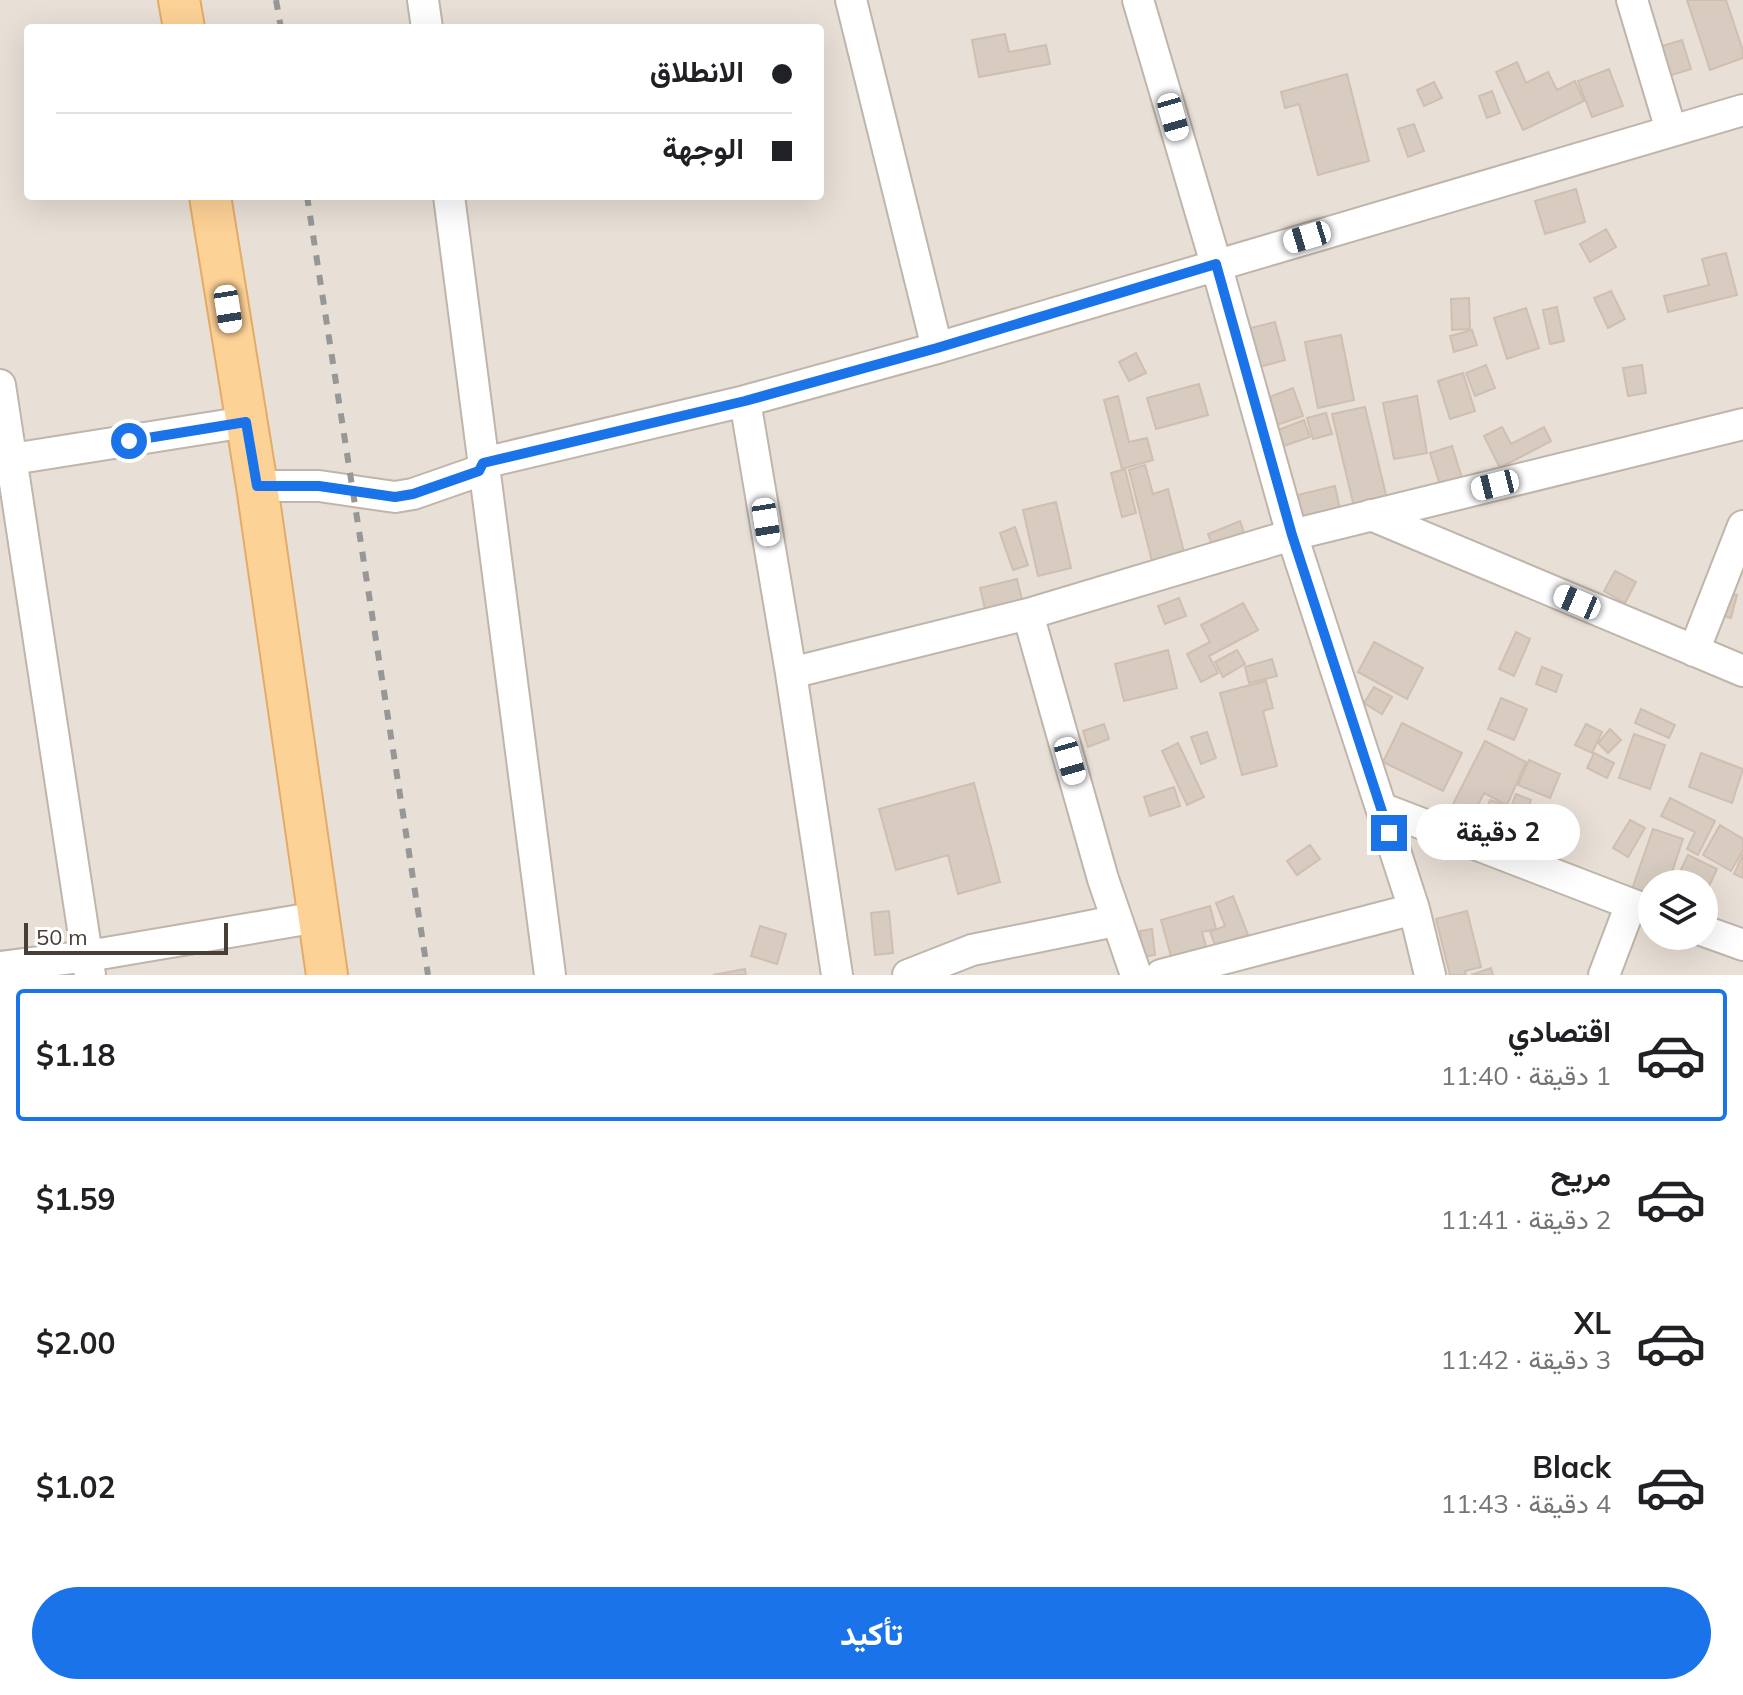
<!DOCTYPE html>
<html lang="ar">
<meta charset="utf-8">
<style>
:root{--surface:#fff;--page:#f6f6f6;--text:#202124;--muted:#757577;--line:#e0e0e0;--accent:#1a73e8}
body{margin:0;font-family:Mulish,Vazirmatn,sans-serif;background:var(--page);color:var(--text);direction:rtl;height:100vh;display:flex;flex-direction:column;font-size:30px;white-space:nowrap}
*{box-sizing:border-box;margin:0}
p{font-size:26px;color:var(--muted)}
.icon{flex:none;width:44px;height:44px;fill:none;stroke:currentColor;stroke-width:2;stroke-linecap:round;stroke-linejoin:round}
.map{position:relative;height:975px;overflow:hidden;direction:ltr}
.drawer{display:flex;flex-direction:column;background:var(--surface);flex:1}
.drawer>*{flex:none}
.hud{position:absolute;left:24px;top:24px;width:800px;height:176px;border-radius:8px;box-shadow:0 8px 32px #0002;direction:rtl;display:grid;align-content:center;height:176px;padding:0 32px;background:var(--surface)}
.buttons{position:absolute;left:1638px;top:870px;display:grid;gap:16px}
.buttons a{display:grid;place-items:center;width:80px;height:80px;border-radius:50%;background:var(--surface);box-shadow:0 8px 32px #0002;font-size:40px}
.scale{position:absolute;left:24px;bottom:20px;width:204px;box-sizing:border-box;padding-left:8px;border:4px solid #473e36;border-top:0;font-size:22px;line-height:28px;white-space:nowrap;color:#473e36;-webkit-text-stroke:6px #fff;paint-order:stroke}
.end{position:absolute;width:36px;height:36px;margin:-18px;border:10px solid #1a73e8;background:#fff;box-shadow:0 0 0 4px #fff}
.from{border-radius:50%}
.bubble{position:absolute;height:56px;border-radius:28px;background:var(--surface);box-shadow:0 8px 32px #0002;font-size:26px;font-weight:700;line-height:56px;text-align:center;direction:rtl}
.car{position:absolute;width:24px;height:48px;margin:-24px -12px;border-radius:10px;box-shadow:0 0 6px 2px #0007;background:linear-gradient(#fff 24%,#345 0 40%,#fff 0 76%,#345 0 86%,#fff 0)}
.hud b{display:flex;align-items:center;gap:28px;height:76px;font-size:30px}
.hud b+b{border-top:2px solid var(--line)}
.hud i{width:20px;height:20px;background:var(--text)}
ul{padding:14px 0 0;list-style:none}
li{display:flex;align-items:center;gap:24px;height:132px;margin:0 16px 12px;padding:0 16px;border:4px solid transparent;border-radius:8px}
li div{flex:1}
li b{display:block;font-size:30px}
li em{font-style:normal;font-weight:700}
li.selected{border-color:var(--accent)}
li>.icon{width:72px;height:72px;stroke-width:1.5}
.cta{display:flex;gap:16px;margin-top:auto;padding:16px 32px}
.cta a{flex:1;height:92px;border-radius:48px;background:var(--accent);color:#fff;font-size:32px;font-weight:700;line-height:92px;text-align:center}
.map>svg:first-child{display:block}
.residential{fill:#e8dfd6;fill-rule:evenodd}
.building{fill:#d8cbc0;stroke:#d0bfb0;stroke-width:2}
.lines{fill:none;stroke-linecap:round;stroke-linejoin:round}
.minor-casing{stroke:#bfb5aa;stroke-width:34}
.major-casing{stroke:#e3ac66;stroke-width:44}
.minor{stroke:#fff;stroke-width:30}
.major{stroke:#fdd297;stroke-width:40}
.rail{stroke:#979797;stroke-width:6;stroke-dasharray:10 10;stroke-linecap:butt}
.route{stroke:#1a73e8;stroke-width:10}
</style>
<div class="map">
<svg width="1743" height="975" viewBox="0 0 1743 975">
<rect width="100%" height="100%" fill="#f4eee8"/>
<path class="residential" d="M0,0h1743v975h-1743zM28,28h792v168h-792zM1652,884h52v52h-52z"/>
<path class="building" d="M1687,0h39l17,51v7l-33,12z
M1005,34l4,18 37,-7 4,19 -71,13 -7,-37z
M1682,40l9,29 -26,8 -9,-29z
M1517,62l9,21 22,-11 9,18 18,-9 9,20 -61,29 -27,-58z
M1609,69l14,37 -31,11 -14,-36z
M1347,74l22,87 -51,14 -19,-71 -14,4 -4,-16z
M1434,82l8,16 -18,8 -7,-16z
M1492,91l8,22 -13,5 -8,-22z
M1414,124l10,27 -16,6 -10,-28z
M1576,189l9,33 -40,12 -10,-33z
M1606,229l10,18 -26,15 -10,-18z
M1726,253l11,42 -69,17 -4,-16 45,-11 -7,-26z
M1611,291l14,28 -17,9 -14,-30z
M1469,298l1,31 -18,1 -1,-31z
M1557,307l7,34 -14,3 -7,-34z
M1526,308l13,40 -32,11 -13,-41z
M1275,322l10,38 -29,8 -9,-39z
M1472,330l5,15 -23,7 -4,-16z
M1341,335l13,65 -36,8 -13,-66z
M1136,353l10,20 -17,8 -10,-19z
M1486,365l9,23 -20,8 -9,-23z
M1642,365l4,28 -18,3 -5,-28z
M1463,373l12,38 -25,8 -12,-38z
M1199,384l9,31 -52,14 -9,-31z
M1293,388l10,28 -26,9 -10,-27z
M1118,396l11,46 18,-4 6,22 -31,9 -18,-69z
M1417,396l10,57 -33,6 -11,-56z
M1365,407l22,92 -33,8 -22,-93z
M1326,413l6,21 -19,5 -6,-21z
M1304,420l6,17 -26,9 -6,-16z
M1502,427l9,17 33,-17 7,14 -51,27 -16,-32z
M1452,446l10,32 -22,7 -10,-32z
M1145,465l8,29 15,-5 17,67 -32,9 -24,-95z
M1125,469l11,44 -14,4 -11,-44z
M1335,486l6,28 -37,9 -6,-28z
M1056,502l15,66 -33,8 -15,-66z
M1240,521l6,17 -32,12 -6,-16z
M1015,527l13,38 -15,5 -13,-37z
M1615,571l21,11 -11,21 -21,-12z
M1017,579l6,25 -37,9 -6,-25z
M1726,592l11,3 -6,23 -12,-3z
M1179,598l7,18 -21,8 -7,-18z
M1243,603l15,27 -49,26 9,17 -17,9 -14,-28 23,-12 -9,-17z
M1516,632l14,7 -16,37 -15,-7z
M1374,642l49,26 -16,31 -49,-27z
M1168,650l9,38 -53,13 -9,-37z
M1237,650l8,14 -22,13 -8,-15z
M1272,659l5,17 -28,7 -4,-16z
M1542,667l20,8 -6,17 -20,-8z
M1266,681l7,27 -10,3 14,55 -35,9 -22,-82z
M1374,687l18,10 -10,17 -18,-11z
M1501,698l26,11 -13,31 -26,-11z
M1641,709l34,16 -6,13 -34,-15z
M1402,723l60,30 -19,38 -60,-29z
M1104,724l5,15 -21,8 -5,-16z
M1586,724l16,8 -10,21 -17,-8z
M1610,729l11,11 -13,13 -10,-10z
M1207,732l9,26 -15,6 -10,-27z
M1634,734l31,11 -15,44 -31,-11z
M1485,741l41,21 -19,43 -23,-12 -11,22 -20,-11z
M1178,743l26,54 -17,8 -25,-54z
M1594,753l20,10 -7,15 -20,-10z
M1701,753l42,16 -11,34 -43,-16z
M1529,760l31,14 -10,24 -32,-13z
M974,783l26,99 -42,12 -10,-39 -52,15 -17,-61z
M1174,787l6,19 -30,10 -6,-19z
M1516,794l15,6 -11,31 -36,-13 6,-18 21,7z
M1670,798l45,23 -17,34 -11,-6 8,-17 -34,-16z
M1630,820l15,8 -17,29 -15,-9z
M1720,825l23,14v11l-12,21 -28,-16z
M1653,829l30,10 -15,45h-16v22l-23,-8z
M1523,834l14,7 -7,16 -14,-7z
M1541,840l16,8 -10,20 -16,-8z
M1310,845l10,14 -23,16 -10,-14z
M1743,854v24l-9,-4z
M1688,855l29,14 -13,28v-13h-30z
M1233,896l15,39 -32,12 -6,-15 15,-6 -9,-23z
M1210,906l6,23 -14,3 5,18 -35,10 -11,-40z
M889,911l4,42 -18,2 -4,-42z
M1467,911l14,56 -16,4 1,4h-16l-14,-56z
M760,926l26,8 -9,30 -26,-8z
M1152,929l3,26 -12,2 -3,-26z
M1491,968l2,7h-22z
M745,969l1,6h-33z"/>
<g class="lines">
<g class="minor-casing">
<path id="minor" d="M423,0l4,28
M851,0l86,348
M1138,0l78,264 76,271 122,374 16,66
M1632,0l39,130
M449,196l101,779
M0,385l90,590
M745,401l46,272 46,302
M0,461l246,-39
M257,486h62l76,11 18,-3 66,-23 4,-8 262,-62 192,-53 806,-238
M1371,515l372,156
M1028,614l75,265 33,96
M1694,651l49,-125
M791,673l237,-59 264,-79 451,-111
M1381,808l271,104
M1704,931l39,14
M0,967l88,-11 230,-39
M908,975l64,-25 143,-29
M1161,975l253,-66
M1604,975l27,-71"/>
</g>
<g class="major-casing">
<path id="major" d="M179,0l5,28
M210,196l47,290 70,489"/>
</g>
<use href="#minor" class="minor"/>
<use href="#major" class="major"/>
<path class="rail" d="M276,0l5,28
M307,196l121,779"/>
</g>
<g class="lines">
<path class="route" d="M129,441l117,-19 11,64h62l76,11 18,-3 66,-23 4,-8 262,-62 192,-53 279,-84 76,271 97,298"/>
</g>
</svg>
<div class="buttons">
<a><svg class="icon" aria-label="layers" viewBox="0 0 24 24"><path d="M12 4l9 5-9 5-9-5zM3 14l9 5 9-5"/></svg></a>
</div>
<div class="scale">50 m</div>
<i class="end from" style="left:129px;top:441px"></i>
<i class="end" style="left:1389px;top:833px"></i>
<div class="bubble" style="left:1416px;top:804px;width:164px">2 دقيقة</div>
<i class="car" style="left:1173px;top:117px;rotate:164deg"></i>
<i class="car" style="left:1307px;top:237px;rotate:253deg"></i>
<i class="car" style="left:228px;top:309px;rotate:171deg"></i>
<i class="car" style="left:1495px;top:485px;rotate:256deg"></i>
<i class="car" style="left:766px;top:522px;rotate:171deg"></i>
<i class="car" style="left:1577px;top:602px;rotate:293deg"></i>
<i class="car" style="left:1070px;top:761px;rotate:164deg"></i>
<div class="hud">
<b><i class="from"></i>الانطلاق</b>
<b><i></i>الوجهة</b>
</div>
</div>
<section class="drawer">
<ul>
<li class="selected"><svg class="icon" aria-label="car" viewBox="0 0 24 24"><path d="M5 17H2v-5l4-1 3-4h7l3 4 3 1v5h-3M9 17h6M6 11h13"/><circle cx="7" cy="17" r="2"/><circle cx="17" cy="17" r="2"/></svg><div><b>اقتصادي</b><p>1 دقيقة · 11:40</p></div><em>$1.18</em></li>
<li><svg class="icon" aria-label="car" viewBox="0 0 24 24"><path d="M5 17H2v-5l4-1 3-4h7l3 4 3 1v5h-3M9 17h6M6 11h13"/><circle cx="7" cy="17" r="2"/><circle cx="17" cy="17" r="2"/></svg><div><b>مريح</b><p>2 دقيقة · 11:41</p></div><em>$1.59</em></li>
<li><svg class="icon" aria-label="car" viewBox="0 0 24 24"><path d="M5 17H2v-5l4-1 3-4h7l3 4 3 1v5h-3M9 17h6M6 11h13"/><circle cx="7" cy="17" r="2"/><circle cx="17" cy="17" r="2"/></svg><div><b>XL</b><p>3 دقيقة · 11:42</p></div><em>$2.00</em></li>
<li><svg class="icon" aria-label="car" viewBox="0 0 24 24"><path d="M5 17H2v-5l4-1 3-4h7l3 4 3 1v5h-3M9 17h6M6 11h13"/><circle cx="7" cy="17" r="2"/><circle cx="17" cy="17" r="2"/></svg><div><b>Black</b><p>4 دقيقة · 11:43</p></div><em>$1.02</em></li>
</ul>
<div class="cta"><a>تأكيد</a></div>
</section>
